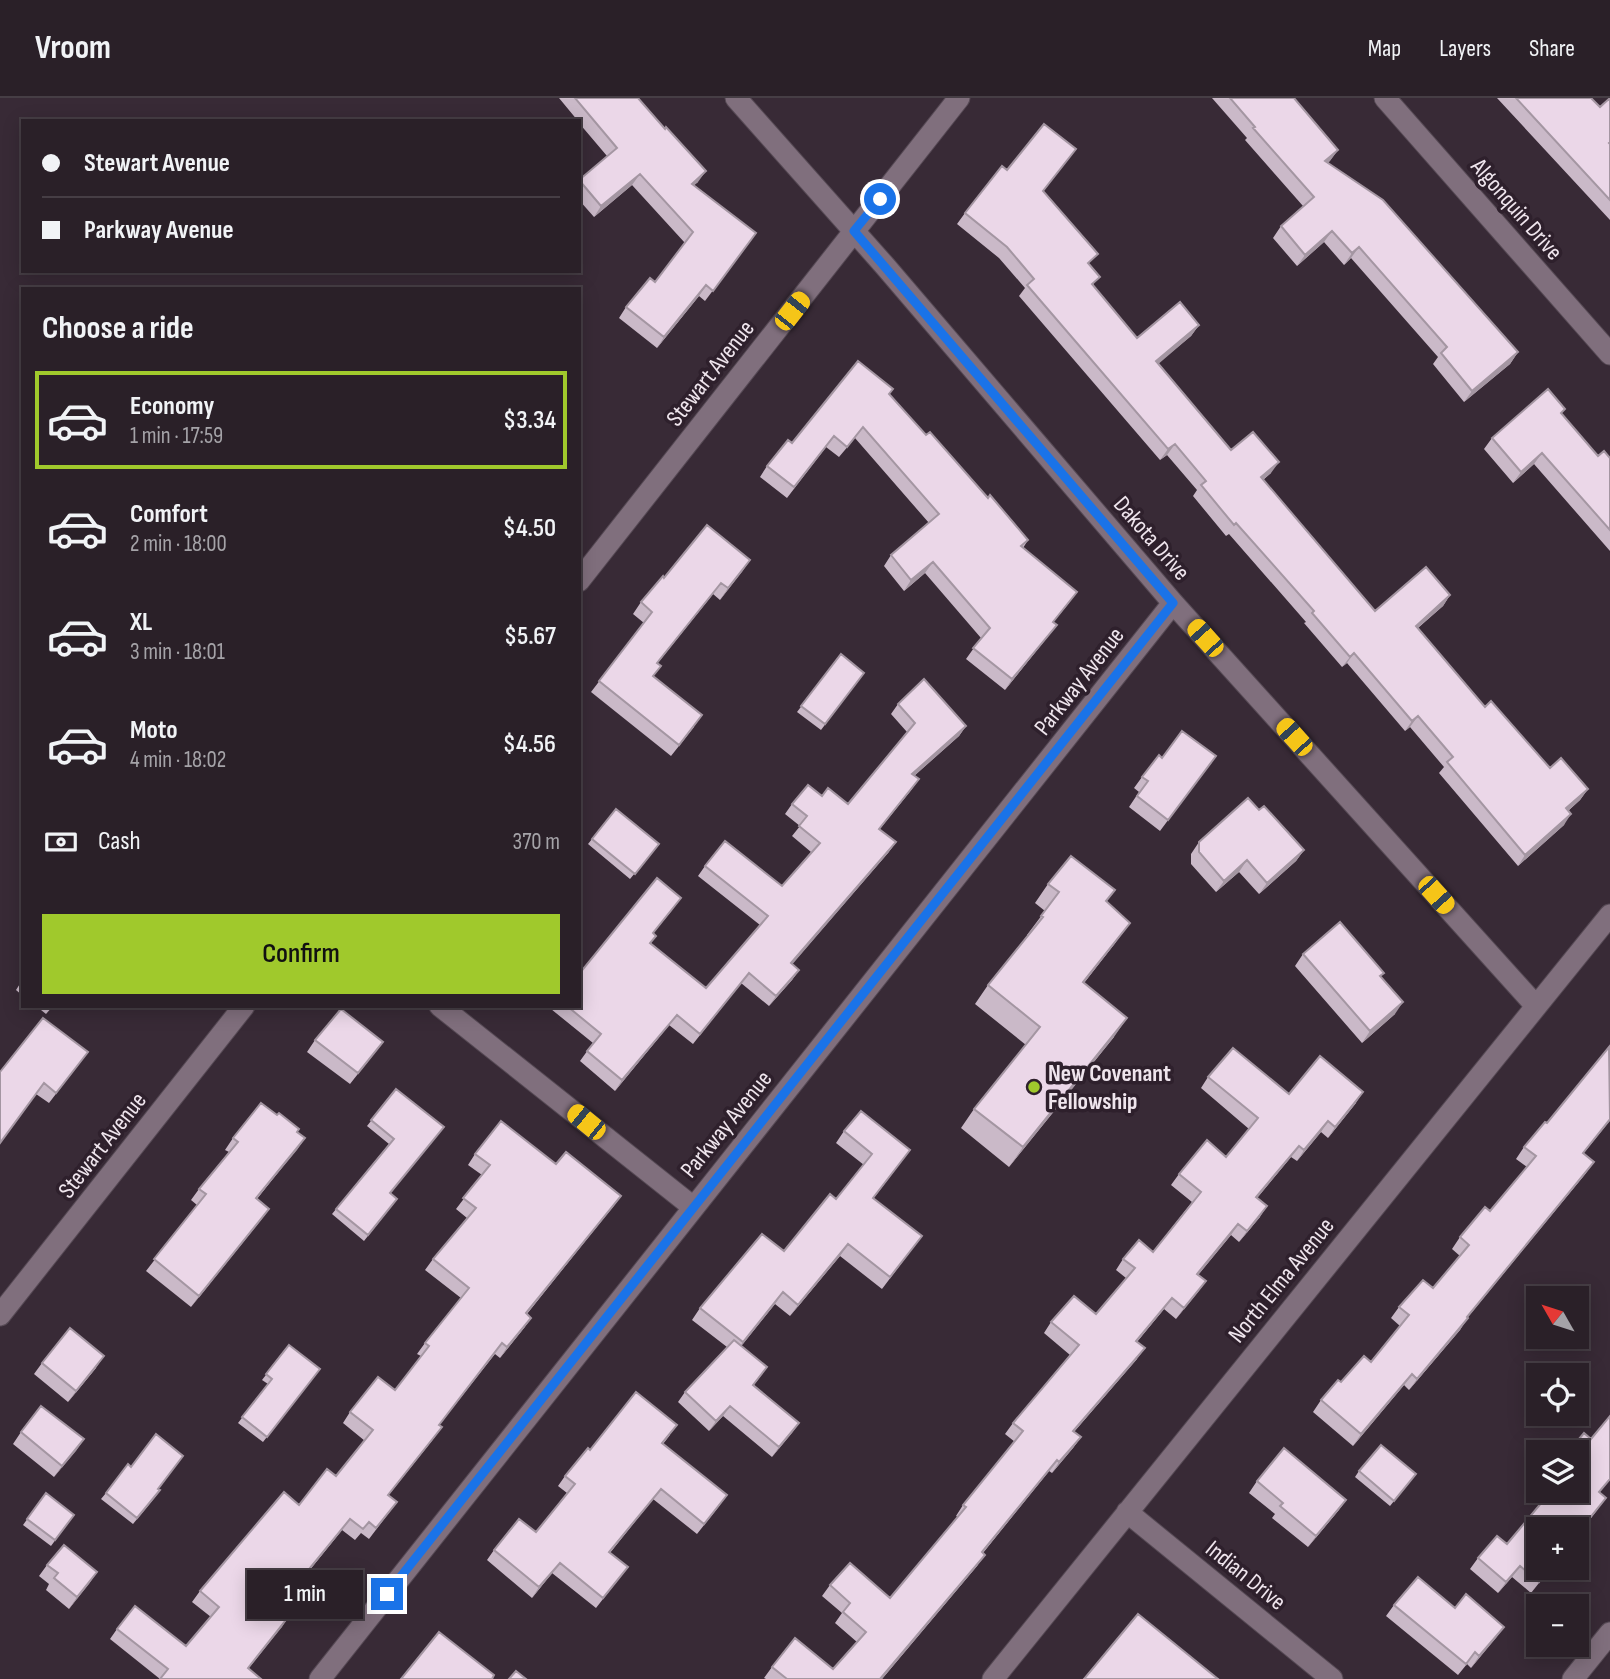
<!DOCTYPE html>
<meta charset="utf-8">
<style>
:root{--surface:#2a2028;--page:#362d34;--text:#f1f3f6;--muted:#a5a3a8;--line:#463e45;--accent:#a0c92c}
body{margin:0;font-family:"Sofia Sans Condensed",sans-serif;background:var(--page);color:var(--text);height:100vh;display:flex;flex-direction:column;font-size:26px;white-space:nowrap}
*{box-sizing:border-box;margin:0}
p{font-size:23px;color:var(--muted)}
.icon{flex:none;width:38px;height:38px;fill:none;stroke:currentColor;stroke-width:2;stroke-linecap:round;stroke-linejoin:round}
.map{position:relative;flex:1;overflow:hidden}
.drawer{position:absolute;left:21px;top:189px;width:560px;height:721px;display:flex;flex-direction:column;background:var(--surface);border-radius:0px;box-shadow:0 4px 18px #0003,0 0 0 2px var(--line)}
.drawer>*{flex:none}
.hud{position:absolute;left:21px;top:21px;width:560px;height:154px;border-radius:0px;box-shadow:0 4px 18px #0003,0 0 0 2px var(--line);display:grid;align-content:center;height:154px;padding:0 21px;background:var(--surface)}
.needle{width:46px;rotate:309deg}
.tools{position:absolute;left:1526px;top:1188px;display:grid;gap:14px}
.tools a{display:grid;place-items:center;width:63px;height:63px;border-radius:0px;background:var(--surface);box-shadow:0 4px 18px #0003,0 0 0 2px var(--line);font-size:35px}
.end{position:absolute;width:32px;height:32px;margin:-16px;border:9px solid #1a73e8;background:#fff;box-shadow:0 0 0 4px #fff}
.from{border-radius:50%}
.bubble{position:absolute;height:49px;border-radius:0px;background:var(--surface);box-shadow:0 4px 18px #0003,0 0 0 2px var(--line);font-size:23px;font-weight:600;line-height:49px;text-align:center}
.car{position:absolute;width:21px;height:42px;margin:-21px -10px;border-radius:9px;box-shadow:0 0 5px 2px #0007;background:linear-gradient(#f5c518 24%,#345 0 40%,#f5c518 0 76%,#345 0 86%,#f5c518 0)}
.hud b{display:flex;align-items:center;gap:24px;height:66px;font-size:26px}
.hud b+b{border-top:2px solid var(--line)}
.hud i{width:18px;height:18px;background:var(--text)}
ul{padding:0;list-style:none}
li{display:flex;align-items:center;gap:21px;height:98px;margin:0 14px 10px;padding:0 7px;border:4px solid transparent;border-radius:0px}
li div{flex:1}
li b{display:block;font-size:26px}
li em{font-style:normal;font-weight:600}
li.active{border-color:var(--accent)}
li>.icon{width:63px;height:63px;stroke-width:1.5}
h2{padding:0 21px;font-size:32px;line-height:84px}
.pay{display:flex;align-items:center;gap:18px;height:77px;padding:0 21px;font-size:26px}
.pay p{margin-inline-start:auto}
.primary-button{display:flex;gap:14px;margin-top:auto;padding:14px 21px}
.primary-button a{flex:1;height:80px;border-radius:0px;background:var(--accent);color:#111;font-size:28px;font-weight:600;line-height:80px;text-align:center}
header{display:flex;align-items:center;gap:42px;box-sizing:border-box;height:98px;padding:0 35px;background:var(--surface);border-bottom:2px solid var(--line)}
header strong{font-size:33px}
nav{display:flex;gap:38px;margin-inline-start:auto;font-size:24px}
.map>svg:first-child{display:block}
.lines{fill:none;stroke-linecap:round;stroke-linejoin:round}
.street-casing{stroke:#554954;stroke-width:23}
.street{stroke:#806f7d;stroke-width:21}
.wall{fill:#cab9c8}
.shaded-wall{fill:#a496a2}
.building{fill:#ebd7e8;stroke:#a496a2;stroke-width:2}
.route{stroke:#1a73e8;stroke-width:9}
.poi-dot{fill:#a0c92c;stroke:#2e202c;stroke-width:2.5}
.labels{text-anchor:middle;stroke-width:7;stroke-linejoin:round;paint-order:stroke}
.street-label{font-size:24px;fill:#efe5ed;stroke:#2e202c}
.poi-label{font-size:24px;font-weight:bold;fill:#efe5ed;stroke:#2e202c;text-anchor:start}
</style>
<header>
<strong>Vroom</strong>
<nav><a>Map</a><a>Layers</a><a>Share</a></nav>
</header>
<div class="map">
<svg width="1610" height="1581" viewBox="0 0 1610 1581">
<rect width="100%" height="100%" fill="#382a36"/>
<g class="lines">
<g class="street-casing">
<path id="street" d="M736,0l149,168 288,337 363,403
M1385,0l225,256
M579,483l380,-483
M440,908l253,201
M0,1217l244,-309
M1127,1414l205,167
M320,1581l853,-1076
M993,1581l617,-764
M1573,1581l37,-46"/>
</g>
<use href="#street" class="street"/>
</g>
<path class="wall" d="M559,0h79l60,84 -4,3 62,48 -51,68 -6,-5 -42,52 -38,-30 7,-11 29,-25 30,-39 -53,-58 -38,32 -15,-17v-20l28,-24 -28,-33v-2h-1z
M1212,0h82l44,52 -10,13 190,189 -8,12 -46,38 -31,-38 5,-7 -87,-99 -7,7 -20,-23 -27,24 -24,-28 8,-12 22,-20 -58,-66 2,-2z
M1497,0h94l9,9 10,-9v122z
M1076,51l-33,42 47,75 4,21 43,51 62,-13 -8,11 -33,27 73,87 40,23 -8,7 112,131 75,-16 -7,11 -25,22 67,79 65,61 38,21 -8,11 -12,11 -4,14 -46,41 -79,-93 5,-6 -34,-40 -5,4 -58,-68 -5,4 -38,-44 2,-1 -77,-88 -3,2 -33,-40 4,-6 -30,-35 -7,5 -141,-164 6,-8 -26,-30 -42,-34 8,-11 42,-43z
M890,297l36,40 102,105 -5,8 46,55 -16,19 4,3 -52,65 -39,-31 15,-21 -56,-65 -21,18 -20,-25 7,-11 38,-32 -74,-85 -16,19 -13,-10 -39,51 -27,-21 7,-11 25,-23z
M1562,316l36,42 12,2v93l-76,-87 -21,19 -29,-34 8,-11z
M750,462l-30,40 -7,-6 -56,69 -4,14 41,50 -23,29 -80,-64 53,-69 -11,-9 8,-12 23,-24z
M841,556l23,19 -43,57 -24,-18z
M898,606l68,22 -7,10 -45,40 -2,13 -33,40 17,13 -8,11 -96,111 7,6 -7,10 -23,26 -28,-23 -48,61 -24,-19 -54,66 -35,-30 13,-18 -42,-34 3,-3h25l95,-98 -21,25 -2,11 55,44 54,-63 -62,-49 7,-10 77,20 29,-34 -19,-16 8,-10 -15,-12 7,-10 30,-8 26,8 59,-72 -16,-18z
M1216,658l-56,75 -31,-24 10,-15 -5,-4 8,-11 20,-19z
M1259,712l45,40 -8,11 -37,33 -20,-22 -23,20 -25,-28v-10l8,-12z
M592,741l67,5 -29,35 -42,-35z
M1048,786l58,17 10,41 -32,41 30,54 -105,130 -48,-39 13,-19 52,-64 -51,-41 13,-19 40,-50h-1l18,-24 -10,-8z
M1303,856l78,23 14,37 -33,29 -67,-77z
M23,881v17l-7,-6z
M36,908h17l-7,8z
M43,920l45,34 -39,51 -13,-9z
M315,942l68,2 -33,42 -43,-32z
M1208,979l81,17 67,9 -28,35 -7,-6 -24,29 -6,-4 -34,41 3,19 -21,25 -8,-7 -33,40 8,6 -30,38 -12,-10 -27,33v17l-63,73 7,5 -8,11 -21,25 -3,-2 -66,82 -6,13 -95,113h-116l-2,-1 8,-11 61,2 24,-27 -22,-19 7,-10 -20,-17 8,-11 60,13 68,-81 -2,-1 7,-11 52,-63 -10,-8 8,-11 57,-68 -26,-22 7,-11 45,-8 30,-36 -10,-8 7,-11 30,-7 39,-50 -21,-17 8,-11 47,-17 23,-28 -48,-41z
M396,991l-6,105 7,5 -33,42 -32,-27 57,-70 -22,-18z
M844,1033l66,19 -37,49 49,37 -40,53 -42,-33 -50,60 -15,-12 -34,42 26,21 -13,18 45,38 -27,34 -49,-41 -14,15 -31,-29 7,-10 42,-45 -35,-27 8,-12 84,-57 52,-52 28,-34 -28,-22z
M297,1034l8,6 -48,61 12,10 -78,98 -45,-36 51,-66 -6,-5 8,-11 30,-37 -4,-2 8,-12z
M1524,1049l60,6 2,20 -119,144 -7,13 -51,60 -5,-5 -51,61 -40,-34 8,-12 20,-18 30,-20 29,-36 -9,-8 8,-11 34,-19 27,-32 -8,-7 8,-12 30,-26 37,-44 -11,-8z
M475,1056l81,10 65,32 -94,118 4,4 -7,10 -24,30 -5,-4 -56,71 -5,13 -46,57 9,7 -28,37 -8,-6 -6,7 -13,-10 -63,78 3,19 -122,52 -50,-40 7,-10 69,17 25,-29 -19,-15 8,-11 136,-115 29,-35 -22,-18 7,-11 45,-22 26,-34 -4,-2 8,-11 36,-45 -36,-28 8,-11 34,-41 -11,-9 26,-34 -14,-10z
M289,1247l31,24 -57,73 -25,-19 30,-39 -6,-4z
M42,1265l54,5 -28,34 -34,-28z
M21,1334l63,7 -30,38 -41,-33z
M670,1337l-7,9 57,61 -23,29 -44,-35 -43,54 18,14 -32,41 -44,-35 -20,25 -45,-38 7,-10 42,-18 31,-39 -9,-7 7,-10 25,-26z
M1591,1341l9,53 -2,17 -21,27v-6l-26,38 -20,25 -19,-16 -14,16 -28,-24 8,-11 29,-14 32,-38 -8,-7 7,-10v2h39z
M1359,1373l57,3 -26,32 -35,-29z
M1257,1383l89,19 -8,11 -30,36 -36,-29 3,-4 -26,-21z
M159,1391l-3,7 -23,28 -32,-25 5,-6z
M46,1395l28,22 -23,31 -28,-21z
M47,1467l50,7 -28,37 -23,-19 3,-6 -10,-8z
M1394,1507l61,3 49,19 -33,41 -4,-4 -9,11 -72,-59z"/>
<path class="shaded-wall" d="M1338,52l-8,11 -13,11 8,-11z
M706,73l-8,11 -14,12 8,-10z
M640,76l-8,11 -38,32 7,-11z
M1332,133l-8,11 -27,24 8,-11z
M1359,149l-8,11 -7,7 8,-12z
M706,187l-7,11 -42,52 7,-11z
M1199,227l-8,11 -42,36 7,-11z
M1518,254l-8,12 -46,38 8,-11z
M1175,346l-8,11 -7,5 8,-11z
M1542,355l-8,11 -21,19 8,-11z
M1279,364l-8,11 -18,15 8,-11z
M750,462l-8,12 -22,28 8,-12z
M933,464l-8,11 -21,18 7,-11z
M721,485l-8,11 -64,80 8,-11z
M1450,497l-7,11 -35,30 8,-10z
M1057,527l-52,65 7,-11z
M1354,555l-7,10 -5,4 8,-10z
M1418,618l-8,11 -5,4 7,-10z
M966,628l-7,10 -54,48 7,-10z
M919,681l-7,10 -40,50 7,-10z
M1588,691l-8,11 -21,19 7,-11z
M1571,716l-7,11 -46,41 7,-11z
M896,744l-8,11 -104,121 7,-11z
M1304,752l-8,11 -37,33 8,-11z
M1247,762l-8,12 -23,20 8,-11z
M1130,825l-14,19 -46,59 13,-19z
M799,872l-7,10 -23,26 7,-10z
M1403,904l-8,12 -33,29 8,-12z
M677,917l-8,10 -54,66 7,-11z
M1127,920l-13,19 -105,130 14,-20z
M1363,994l-7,11 -28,35 7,-11z
M1610,1021v2l-35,43 8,-11z
M1328,1023l-7,11 -24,29 7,-11z
M305,1040l-8,12 -49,59 8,-11z
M1299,1048l-8,11 -42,51 7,-11z
M1594,1064l-8,11 -127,155 8,-11z
M621,1098l-8,11 -95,117 8,-11z
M1267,1108l-7,11 -21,25 8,-11z
M269,1111l-8,11 -70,87 8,-11z
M1238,1126l-7,11 -41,50 7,-11z
M848,1146l-8,12 -50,60 8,-11z
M1206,1183l-8,11 -22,27 8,-11z
M783,1194l-8,12 -40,50 8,-12z
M1172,1200l-8,11 -36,43 8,-11z
M531,1220l-7,10 -24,30 7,-11z
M1468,1220l-8,12 -51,60 8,-11z
M1145,1250l-8,11 -72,83 8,-11z
M104,1258l-8,12 -28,34 8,-11z
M1412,1276l-8,11 -51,61 8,-12z
M730,1308l-7,10 -14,15 7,-10z
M799,1325l-7,10 -20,24 7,-10z
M442,1329l-8,11 -54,68 8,-11z
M1081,1339l-8,11 -21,25 7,-11z
M84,1341l-8,12 -22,26 8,-11z
M1057,1362l-8,11 -75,92 8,-11z
M661,1391l-8,10 -51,63 7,-10z
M1346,1402l-8,11 -30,36 8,-11z
M350,1421l-8,11 -71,88 7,-11z
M985,1457l-8,11 -95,113h-2z
M560,1465l-28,35 7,-11z
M1520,1468l-8,11 -14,16 8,-11z
M97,1474l-8,12 -20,25 8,-12z
M289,1518l-7,11 -42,52 8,-11z
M1504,1529l-8,11 -25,30 8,-12z"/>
<path class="building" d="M575,0h63l27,31 1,-2 40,44 -14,13 64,49 -43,58 -7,-6 -42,52 -38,-30 24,-29 5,4 38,-50 -53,-58 -39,32 -22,-26 38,-32z
M1230,0h64l44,52 -13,11 58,39 135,152 -46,39 -31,-38 6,-6 -88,-100 -7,6 -20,-22 -27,24 -24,-29 33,-29 -61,-69 2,-1z
M1516,0h75l9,9 10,-9v44l-1,1 1,1v56z
M1044,26l32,25 -33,42 55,63 -10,9 12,14 -8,7 45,54 43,-36 19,23 -43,36 75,89 22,-18 26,30 -18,15 114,134 51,-44 24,28 -34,31 69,81 6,-6 59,67 11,-10 27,31 -22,19 5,6 -46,41 -78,-93 6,-5 -35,-41 -6,5 -58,-68 -4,4 -38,-44 2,-2 -78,-88 -2,2 -33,-40 5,-4 -31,-37 -7,5 -141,-164 7,-6 -27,-32 -42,-34 37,-47 5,4z
M858,263l35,28 -4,5 37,41 4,-3 58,66 2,-3 38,45 -7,6 56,46 -24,30 4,3 -45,54 -39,-31 17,-20 -57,-66 -22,18 -20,-25 48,-41 -76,-87 -16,20 -13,-11 -40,51 -27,-21 21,-26 4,3z
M1548,291l17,20 -4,4 37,43 6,-5 6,7v72l-68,-77 -21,19 -29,-34z
M707,427l43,35 -22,28 -7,-5 -64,80 4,3 -8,10 49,39 -23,30 -80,-64 53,-69 -11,-10 22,-26 1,2z
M841,556l23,19 -39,51 -24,-18z
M924,581l42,47 -54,48 7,5 -40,50 17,13 -105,121 8,7 -23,26 -27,-23 -49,61 -23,-19 -55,65 -35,-29 14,-17 -34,-28h12v-32l78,-96 24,20 -28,35 3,3 -6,7 56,45 62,-72 -63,-50 20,-25 57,45 38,-43 -21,-17 8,-10 -15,-12 16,-19 14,11 6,-8 20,16 67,-81 -17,-19z
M1182,633l34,25 -48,64 -31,-24 11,-15 -6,-4 17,-22 3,3z
M1248,700l11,12 5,-4 40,44 -37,33 -20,-23 -23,21 -25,-29v-10z
M616,711l43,35 -24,30 -43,-35z
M1071,758l44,34 -9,11 24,22 -47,59 44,36 -104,129 -49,-38 66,-82 -52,-42 55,-68 -2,-1 18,-24 -11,-8z
M1340,824l44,51 -4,3 23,26 -33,29 -67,-77z
M341,911l42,33 -25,31 -43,-33z
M43,920l45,34 -32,41 -12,-10 -44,60v-71z
M1609,949l1,72 -27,34 11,9 -127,155 1,1 -51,61 -5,-5 -51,60 -40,-34 17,-20 3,2 23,-26 7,6 38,-47 -10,-8 24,-27 10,8 36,-43 -9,-8 25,-30 5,4 46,-55 -12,-9 21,-25 2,1z
M1233,950l56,46 31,-38 43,36 -28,35 -7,-6 -24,29 -5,-4 -43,51 11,9 -20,25 -9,-7 -41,50 9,7 -22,27 -12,-10 -36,43 9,7 -72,83 8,6 -22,25 -2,-2 -75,92 3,3 -105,124h-93l-15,-12 23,-29 38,31 33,-37 -23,-20 7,-9 -20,-18 20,-22 40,35 76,-91 -3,-2 60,-74 -10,-8 66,-78 -28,-23 23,-26 22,18 39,-46 -12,-9 16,-19 14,12 48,-60 -22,-18 28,-34 19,17 32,-39 -50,-41z
M396,991l48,38 -54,66 7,6 -29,36 -32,-26 58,-70 -23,-19z
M261,1005l16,12 2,-2 20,16 -2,3 8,6 -49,60 13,11 -70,87 -45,-37 52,-65 -7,-5 39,-47 -5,-4z
M861,1013l49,39 -37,48 49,38 -32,41 -42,-33 -50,61 -15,-13 -40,50 -43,-34 62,-74 22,17 46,-57 6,5 36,-45 -28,-23z
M501,1023l55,43 10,-12 55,44 -95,117 5,5 -24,29 -5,-4 -63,82 3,2 -54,68 9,7 -21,26 -7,-6 -6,7 -13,-10 -72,88 11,9 -41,52 13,11h-101l8,-10 -51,-40 18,-23 51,40 33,-39 -19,-16 84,-99 15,13 28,-36 9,7 37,-46 -23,-18 28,-35 17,13 34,-44 -4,-3 44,-55 -36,-29 43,-51 -13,-10 27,-33 -15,-11z
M70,1230l34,28 -28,35 -34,-28z
M734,1242l33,27 -14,18 46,38 -20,24 -49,-41 -14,15 -31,-29z
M289,1247l31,24 -53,68 -25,-20 30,-38 -6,-5z
M636,1294l41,33 -15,18 65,52 -23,29 -43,-35 -52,63 19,15 -25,31 -43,-35 -21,24 -45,-37 25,-31 17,13 39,-48 -10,-8 23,-28 2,2z
M41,1308l43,33 -22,27 -41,-34z
M1610,1318v63l-11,13 7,6 -29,36v-4h-39v38h12l-11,14 -19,-16 -14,16 -28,-24 19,-22 10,8 41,-49 -5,-4h34v-39h-9l16,-19 7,6z
M156,1336l27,22 -25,33 2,1 -23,28 -31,-25 22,-29 3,3z
M1381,1347l35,29 -22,27 -35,-30z
M1284,1350l62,52 -30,36 -36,-30 3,-3 -26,-22z
M46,1395l28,22 -19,25 -28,-21z
M64,1447l33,27 -20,25 -23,-19 4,-5 -11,-8z
M1418,1479l37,31 11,-14 38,33 -25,29 -4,-4 -9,12 -72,-59z
M1138,1516l80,65h-134z
M439,1534l55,43 -2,4h-91z
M516,1573l10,8h-17z"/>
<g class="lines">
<path class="route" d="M387,1496l786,-991 -319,-372 26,-32"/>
</g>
<circle class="poi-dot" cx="1034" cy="989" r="7"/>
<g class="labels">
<g class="street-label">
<text transform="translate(1517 111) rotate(49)" y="8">Algonquin Drive</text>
<text transform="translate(710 275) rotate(-52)" y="8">Stewart Avenue</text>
<text transform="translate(1152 440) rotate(49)" y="8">Dakota Drive</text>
<text transform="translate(1079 583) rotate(-52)" y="8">Parkway Avenue</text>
<text transform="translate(726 1026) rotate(-51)" y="8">Parkway Avenue</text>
<text transform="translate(102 1047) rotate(-52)" y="8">Stewart Avenue</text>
<text transform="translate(1281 1182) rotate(-51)" y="8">North Elma Avenue</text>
<text transform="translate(1246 1477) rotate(39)" y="8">Indian Drive</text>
</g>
<g class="poi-label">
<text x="1048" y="983">New Covenant<tspan x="1048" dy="28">Fellowship</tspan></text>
</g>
</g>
</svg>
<div class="tools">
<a><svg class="needle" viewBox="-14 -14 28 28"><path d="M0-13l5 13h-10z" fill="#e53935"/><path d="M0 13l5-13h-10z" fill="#a5a3a8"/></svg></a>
<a><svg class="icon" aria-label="locate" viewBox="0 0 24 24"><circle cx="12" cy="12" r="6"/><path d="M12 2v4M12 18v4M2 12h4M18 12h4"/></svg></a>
<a><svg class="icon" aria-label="layers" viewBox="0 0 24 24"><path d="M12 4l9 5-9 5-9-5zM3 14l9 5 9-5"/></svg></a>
<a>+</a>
<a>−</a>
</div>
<i class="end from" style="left:880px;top:101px"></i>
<i class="end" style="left:387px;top:1496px"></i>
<div class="bubble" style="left:247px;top:1472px;width:116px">1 min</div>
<i class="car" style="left:792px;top:213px;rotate:38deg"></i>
<i class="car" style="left:1205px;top:540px;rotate:318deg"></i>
<i class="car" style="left:1294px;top:639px;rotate:318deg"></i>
<i class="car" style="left:1436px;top:797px;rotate:138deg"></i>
<i class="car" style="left:586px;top:1024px;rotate:309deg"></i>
<div class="hud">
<b><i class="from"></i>Stewart Avenue</b>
<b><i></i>Parkway Avenue</b>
</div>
<section class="drawer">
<h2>Choose a ride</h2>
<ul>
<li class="active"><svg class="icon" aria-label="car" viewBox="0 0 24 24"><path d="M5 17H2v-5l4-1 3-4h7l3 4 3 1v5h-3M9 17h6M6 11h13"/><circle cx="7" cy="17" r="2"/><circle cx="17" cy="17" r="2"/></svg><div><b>Economy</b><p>1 min · 17:59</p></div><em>$3.34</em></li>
<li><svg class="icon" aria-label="car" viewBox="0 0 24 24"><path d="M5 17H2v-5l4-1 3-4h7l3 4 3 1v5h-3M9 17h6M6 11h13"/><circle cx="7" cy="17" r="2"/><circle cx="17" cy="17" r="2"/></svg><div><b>Comfort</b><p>2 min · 18:00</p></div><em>$4.50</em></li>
<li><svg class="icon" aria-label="car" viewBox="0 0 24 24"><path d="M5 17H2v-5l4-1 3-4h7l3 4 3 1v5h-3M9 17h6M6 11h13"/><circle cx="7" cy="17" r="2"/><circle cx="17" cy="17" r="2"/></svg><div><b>XL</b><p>3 min · 18:01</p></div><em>$5.67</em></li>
<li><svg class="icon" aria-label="car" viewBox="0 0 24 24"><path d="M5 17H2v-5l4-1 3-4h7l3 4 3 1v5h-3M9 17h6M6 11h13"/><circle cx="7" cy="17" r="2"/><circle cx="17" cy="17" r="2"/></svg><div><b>Moto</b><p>4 min · 18:02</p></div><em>$4.56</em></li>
</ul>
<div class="pay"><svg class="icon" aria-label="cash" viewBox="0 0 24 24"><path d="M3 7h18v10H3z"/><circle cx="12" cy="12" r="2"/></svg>Cash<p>370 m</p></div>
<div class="primary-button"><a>Confirm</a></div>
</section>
</div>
